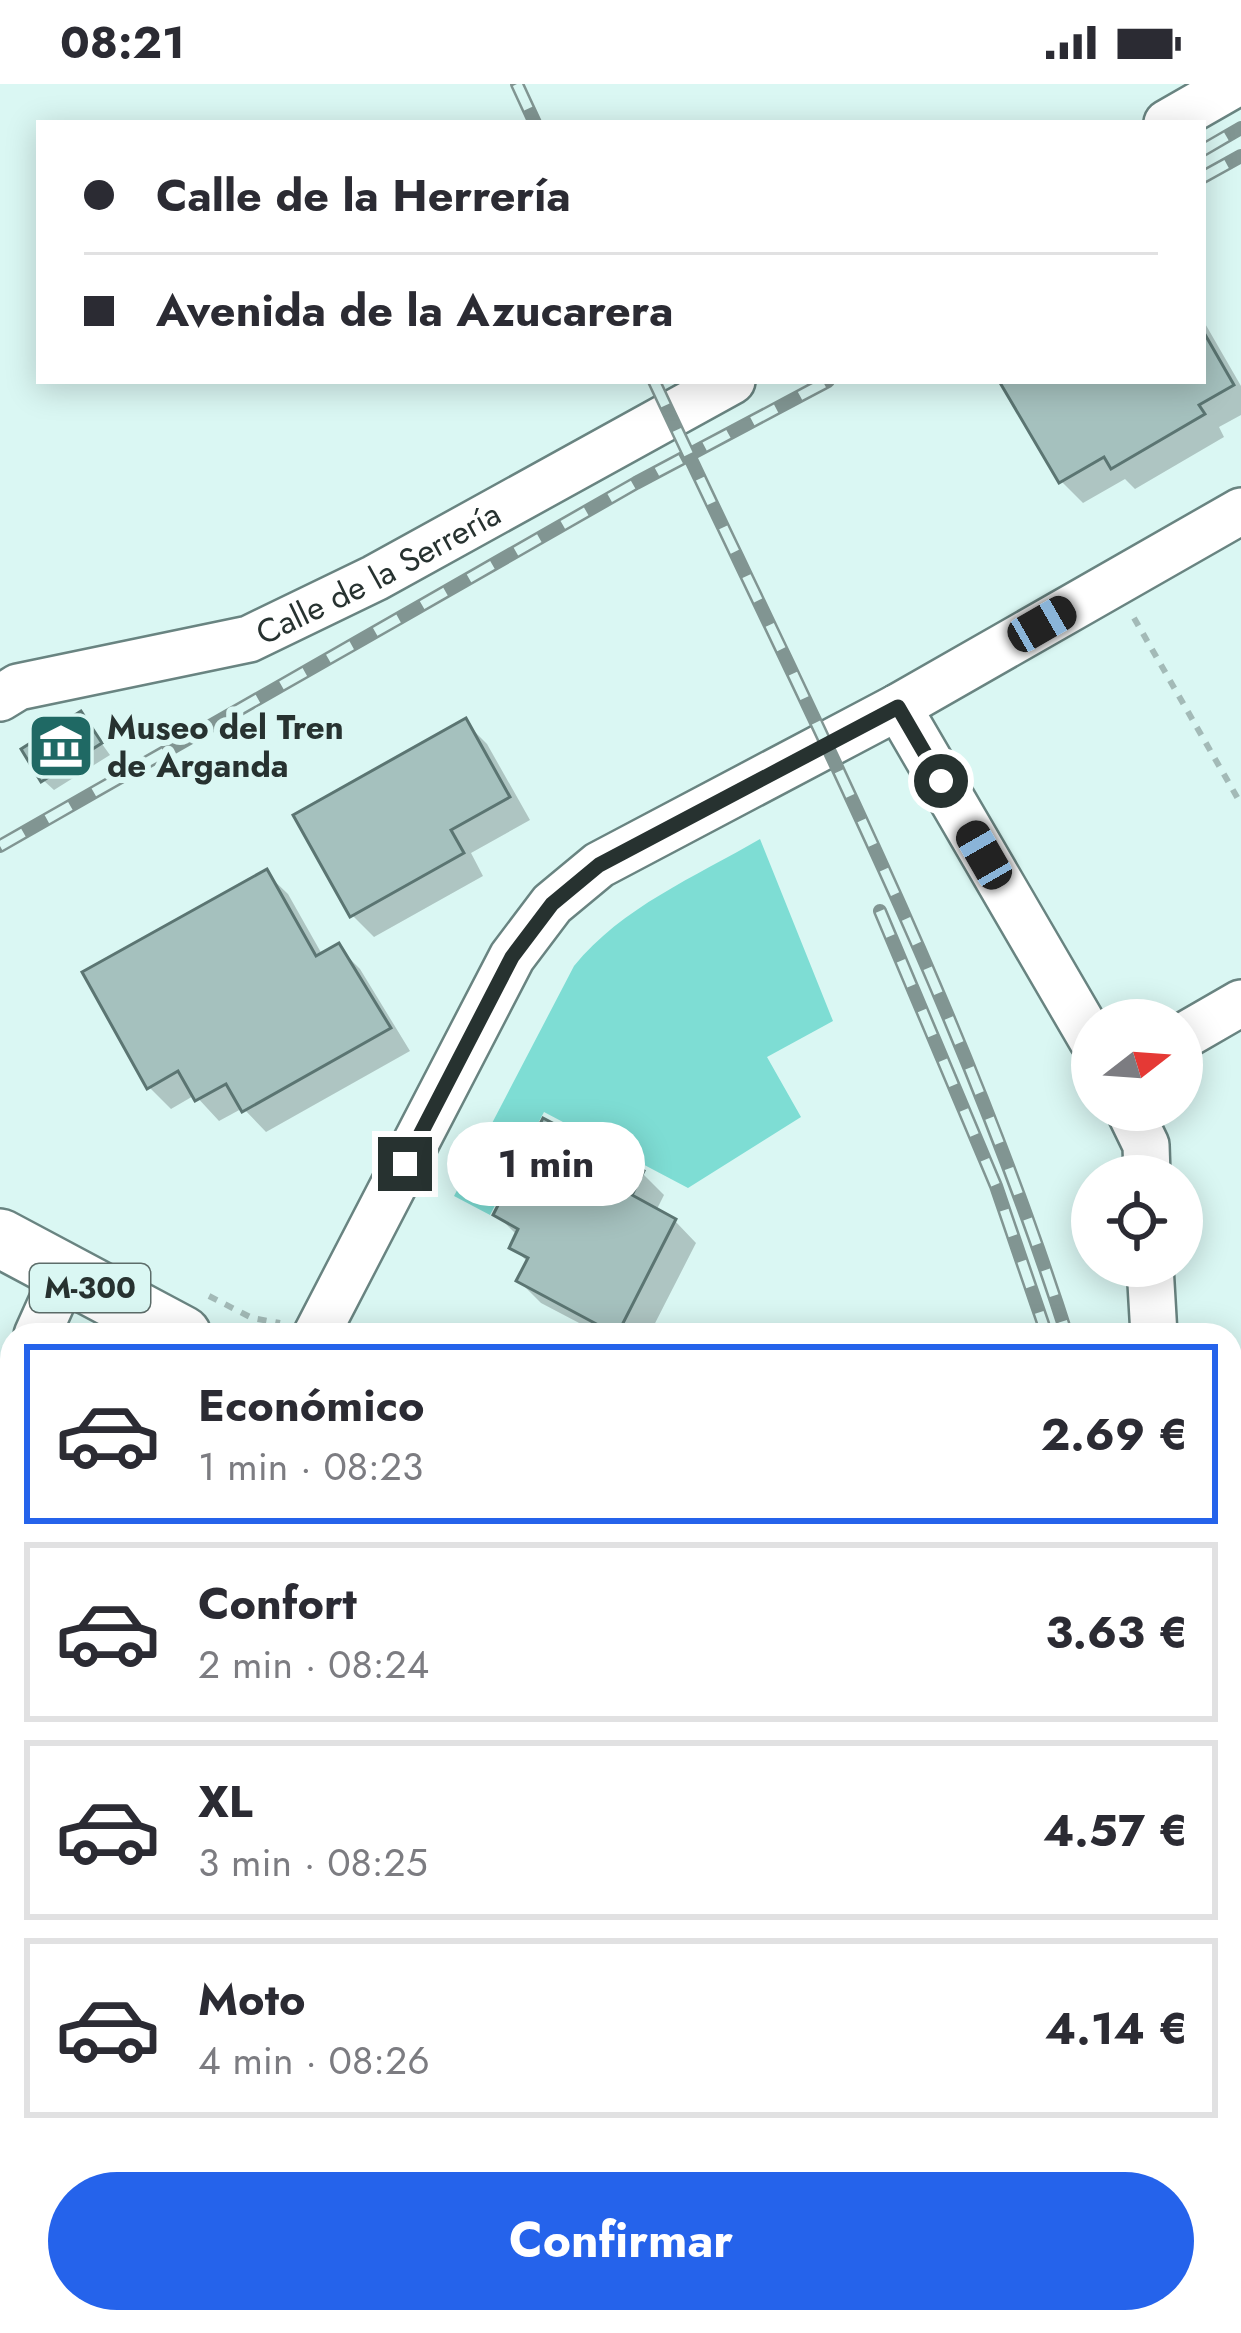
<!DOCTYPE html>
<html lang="es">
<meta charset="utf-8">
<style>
:root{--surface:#fff;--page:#f2f2f3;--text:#2b2b33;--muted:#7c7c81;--line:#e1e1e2;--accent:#2563eb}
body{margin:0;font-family:Jost,sans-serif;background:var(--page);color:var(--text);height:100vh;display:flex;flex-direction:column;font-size:45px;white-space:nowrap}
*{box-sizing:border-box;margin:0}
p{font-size:39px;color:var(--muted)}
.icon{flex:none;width:66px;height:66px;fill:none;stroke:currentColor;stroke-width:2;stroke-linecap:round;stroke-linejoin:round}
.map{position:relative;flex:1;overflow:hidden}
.side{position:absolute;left:0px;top:1239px;width:1242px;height:1011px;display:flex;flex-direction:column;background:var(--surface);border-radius:36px 36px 0 0;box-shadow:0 6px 30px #0003}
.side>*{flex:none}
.banner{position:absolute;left:36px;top:36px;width:1170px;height:264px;border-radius:0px;box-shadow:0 6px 30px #0003;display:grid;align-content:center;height:264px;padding:0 48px;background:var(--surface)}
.needle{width:78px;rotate:73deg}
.tools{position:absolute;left:1071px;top:915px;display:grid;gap:24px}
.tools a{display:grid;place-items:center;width:132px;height:132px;border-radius:50%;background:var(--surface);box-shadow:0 6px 30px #0003;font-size:60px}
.end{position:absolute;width:54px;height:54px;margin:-27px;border:15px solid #273230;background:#fff;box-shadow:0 0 0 6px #fff}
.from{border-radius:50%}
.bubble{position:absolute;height:84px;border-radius:42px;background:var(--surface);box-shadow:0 6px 30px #0003;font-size:39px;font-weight:700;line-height:84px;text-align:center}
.car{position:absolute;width:36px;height:72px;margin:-36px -18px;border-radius:15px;box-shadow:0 0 9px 3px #0007;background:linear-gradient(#222 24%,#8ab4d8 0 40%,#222 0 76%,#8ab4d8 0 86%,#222 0)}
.banner b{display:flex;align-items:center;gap:42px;height:114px;font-size:45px}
.banner b+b{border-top:3px solid var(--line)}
.banner i{width:30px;height:30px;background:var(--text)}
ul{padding:21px 0 0;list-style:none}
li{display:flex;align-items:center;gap:36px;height:180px;margin:0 24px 18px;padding:0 24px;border:6px solid var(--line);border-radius:0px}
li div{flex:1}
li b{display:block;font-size:45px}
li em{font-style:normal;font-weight:700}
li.active{border-color:var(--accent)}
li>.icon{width:108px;height:108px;stroke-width:1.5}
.primary-button{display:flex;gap:24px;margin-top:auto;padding:24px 48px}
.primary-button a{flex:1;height:138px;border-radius:72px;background:var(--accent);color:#fff;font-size:48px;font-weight:700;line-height:138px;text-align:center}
.status{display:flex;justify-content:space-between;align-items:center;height:84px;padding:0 60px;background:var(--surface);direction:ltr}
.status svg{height:33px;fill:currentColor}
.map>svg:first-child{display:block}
.green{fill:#7eddd4}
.shadow{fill:#0003}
.building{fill:#a5c1be;stroke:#5b7572;stroke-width:3}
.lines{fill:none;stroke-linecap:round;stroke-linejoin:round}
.minor-casing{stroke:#698481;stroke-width:50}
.major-casing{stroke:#698481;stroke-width:62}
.path{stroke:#a3bab7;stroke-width:6;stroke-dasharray:9 9;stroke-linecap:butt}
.minor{stroke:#fff;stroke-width:45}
.major{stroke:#fff;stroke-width:57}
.rail-casing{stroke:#819592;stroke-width:14}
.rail{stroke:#daf7f3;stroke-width:9;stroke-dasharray:27;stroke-linecap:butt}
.route{stroke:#273230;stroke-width:15}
.labels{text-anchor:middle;stroke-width:12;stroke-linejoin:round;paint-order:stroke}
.shield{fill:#daf7f3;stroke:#5d6d6a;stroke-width:3}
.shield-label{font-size:30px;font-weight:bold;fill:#273230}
.street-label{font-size:33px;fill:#273230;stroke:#daf7f3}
.poi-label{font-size:33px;font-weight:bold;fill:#273230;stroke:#daf7f3;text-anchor:start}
</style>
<div class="status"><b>08:21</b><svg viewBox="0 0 49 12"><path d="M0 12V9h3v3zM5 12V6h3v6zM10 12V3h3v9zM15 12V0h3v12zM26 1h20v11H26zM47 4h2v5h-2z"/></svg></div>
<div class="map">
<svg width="1241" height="2249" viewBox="0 0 1241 2249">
<rect width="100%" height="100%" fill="#daf7f3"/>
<path class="green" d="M760,755l73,182 -66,36 34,60 -113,71 -144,-76 -54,103 -36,-19 120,-230c48,-59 121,-89 186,-127z"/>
<path class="shadow" d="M1203,236l38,66v29l-22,12 5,10 -89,52 -10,-10 -42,24 -22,-22 -58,-100h200z
M81,631l29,40 -56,35 -11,-10z
M465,638l22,22 43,76 -59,33 12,23 -109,61 -22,-22z
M266,789l22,21 35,62 15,-9 22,22 50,82 -144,81 -23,-24 -24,13 -24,-26 -24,14 -22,-22z
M642,1089l22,22 -8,16 19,10 21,22 -47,92h-47l-61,-32 -22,-22 10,-18 -17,-16 6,-11 -21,-21z
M1230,2043l9,9 2,10v187h-11l-2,-11z
M234,2238h66l8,8 -71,3 4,-4z
M443,2238h59l10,11h-60z
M660,2238h19l-5,9z"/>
<path class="building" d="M1203,247l31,54 -35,20 6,9 -94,55 -7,-12 -45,26 -60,-102h204z
M81,627l21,32 -61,39 -20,-33z
M466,634l44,79 -59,33 13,23 -114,64 -57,-102z
M267,785l49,87 23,-13 52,85 -149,84 -16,-28 -31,17 -17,-30 -31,18 -65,-117z
M543,1034l101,53 -12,24 44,24 -59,116 -101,-54 12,-23 -19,-10 9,-19 -25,-14z
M1241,1445v50l-11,-7v-24z
M1230,2064l11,53v104l-11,-54z
M1230,2167l11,54v28h-14l-3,-11h6z
M244,2238h52l-11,11h-52z
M459,2238h46l10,11h-66z"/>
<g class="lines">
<g class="minor-casing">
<g id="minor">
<path d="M1167,39l68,-39"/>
<path id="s1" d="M0,614l18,-11 231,-48 126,-61 357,-197"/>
<path d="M898,623l194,333"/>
<path d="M1182,953l59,-34"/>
<path d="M1129,1026l17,35 1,31"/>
<path d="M1150,1182l4,69"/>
<path d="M37,1251l27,-60"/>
<path d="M316,1251l196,-378 40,-53 47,-39 299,-158 343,-196"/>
<path d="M0,1326l12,-23"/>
<path d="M1230,1328l11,-13"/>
<path d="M1230,1644h11"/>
<path d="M0,1825l12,7"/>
<path d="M0,2094l12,7"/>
<path d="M163,2238l6,11"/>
<path d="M542,2238l10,11"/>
<path d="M971,2238l2,11"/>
<path d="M1139,2238l2,11"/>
</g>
</g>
<g class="major-casing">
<path id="major" d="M0,1154l182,97
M861,2238l2,11"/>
</g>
<path class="path" d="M1134,534l107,186
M209,1212l43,22 28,5
M749,2238l3,11
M1012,2247l41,-9"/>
<use href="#minor" class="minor"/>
<use href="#major" class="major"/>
<g class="rail-casing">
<path id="rail" d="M517,0l18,39
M1203,66l38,-22
M1203,93l38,-21
M654,297c146,313 308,624 413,954
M0,762l636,-363 192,-102
M880,827l116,275 51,149
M1230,1914l11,54
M1230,2008l11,54"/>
</g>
<use href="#rail" class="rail"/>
</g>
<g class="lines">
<path class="route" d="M405,1080l107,-207 40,-53 47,-39 299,-158 43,74"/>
</g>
<defs>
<g id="museum-square" transform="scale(3.45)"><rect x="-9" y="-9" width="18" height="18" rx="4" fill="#1f6964" stroke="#daf7f3"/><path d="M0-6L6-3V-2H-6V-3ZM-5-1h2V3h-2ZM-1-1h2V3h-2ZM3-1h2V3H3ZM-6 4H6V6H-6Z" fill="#fff"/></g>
</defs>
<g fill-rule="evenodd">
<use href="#museum-square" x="61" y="662"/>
</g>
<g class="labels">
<rect class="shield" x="30" y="1180" width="120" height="48" rx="9"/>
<g class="shield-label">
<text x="90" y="1214">M-300</text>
</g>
<g class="street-label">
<text dy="12" stroke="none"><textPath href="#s1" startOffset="402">Calle de la Serrería</textPath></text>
</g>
<g class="poi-label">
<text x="107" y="655">Museo del Tren<tspan x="107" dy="38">de Arganda</tspan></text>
</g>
</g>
</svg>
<div class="tools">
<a><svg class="needle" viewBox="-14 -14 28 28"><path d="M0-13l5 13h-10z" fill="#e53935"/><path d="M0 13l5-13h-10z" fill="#7c7c81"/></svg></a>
<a><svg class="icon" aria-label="locate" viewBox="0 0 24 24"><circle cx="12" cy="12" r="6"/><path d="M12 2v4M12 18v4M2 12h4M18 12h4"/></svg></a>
</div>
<i class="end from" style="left:941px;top:697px"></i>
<i class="end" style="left:405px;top:1080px"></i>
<div class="bubble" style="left:447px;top:1038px;width:198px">1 min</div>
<i class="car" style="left:1042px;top:540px;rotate:60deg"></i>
<i class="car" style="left:984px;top:771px;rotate:330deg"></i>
<div class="banner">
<b><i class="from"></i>Calle de la Herrería</b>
<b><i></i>Avenida de la Azucarera</b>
</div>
<section class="side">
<ul>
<li class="active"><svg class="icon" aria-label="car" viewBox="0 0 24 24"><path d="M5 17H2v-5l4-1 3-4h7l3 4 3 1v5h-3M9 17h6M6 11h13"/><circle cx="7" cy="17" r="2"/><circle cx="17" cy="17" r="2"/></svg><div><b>Económico</b><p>1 min · 08:23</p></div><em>2.69 €</em></li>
<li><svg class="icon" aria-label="car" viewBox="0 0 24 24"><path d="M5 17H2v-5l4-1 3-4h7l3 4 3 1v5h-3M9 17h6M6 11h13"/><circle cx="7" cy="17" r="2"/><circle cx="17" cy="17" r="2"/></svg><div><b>Confort</b><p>2 min · 08:24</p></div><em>3.63 €</em></li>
<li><svg class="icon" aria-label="car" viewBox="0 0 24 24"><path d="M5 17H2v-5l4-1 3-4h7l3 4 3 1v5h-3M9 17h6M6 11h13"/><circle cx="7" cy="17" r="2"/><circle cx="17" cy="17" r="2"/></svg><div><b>XL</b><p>3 min · 08:25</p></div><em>4.57 €</em></li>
<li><svg class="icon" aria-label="car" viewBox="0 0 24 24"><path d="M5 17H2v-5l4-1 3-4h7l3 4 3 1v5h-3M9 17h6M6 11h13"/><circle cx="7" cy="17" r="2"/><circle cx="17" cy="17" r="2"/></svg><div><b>Moto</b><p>4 min · 08:26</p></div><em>4.14 €</em></li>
</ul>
<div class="primary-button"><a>Confirmar</a></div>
</section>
</div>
